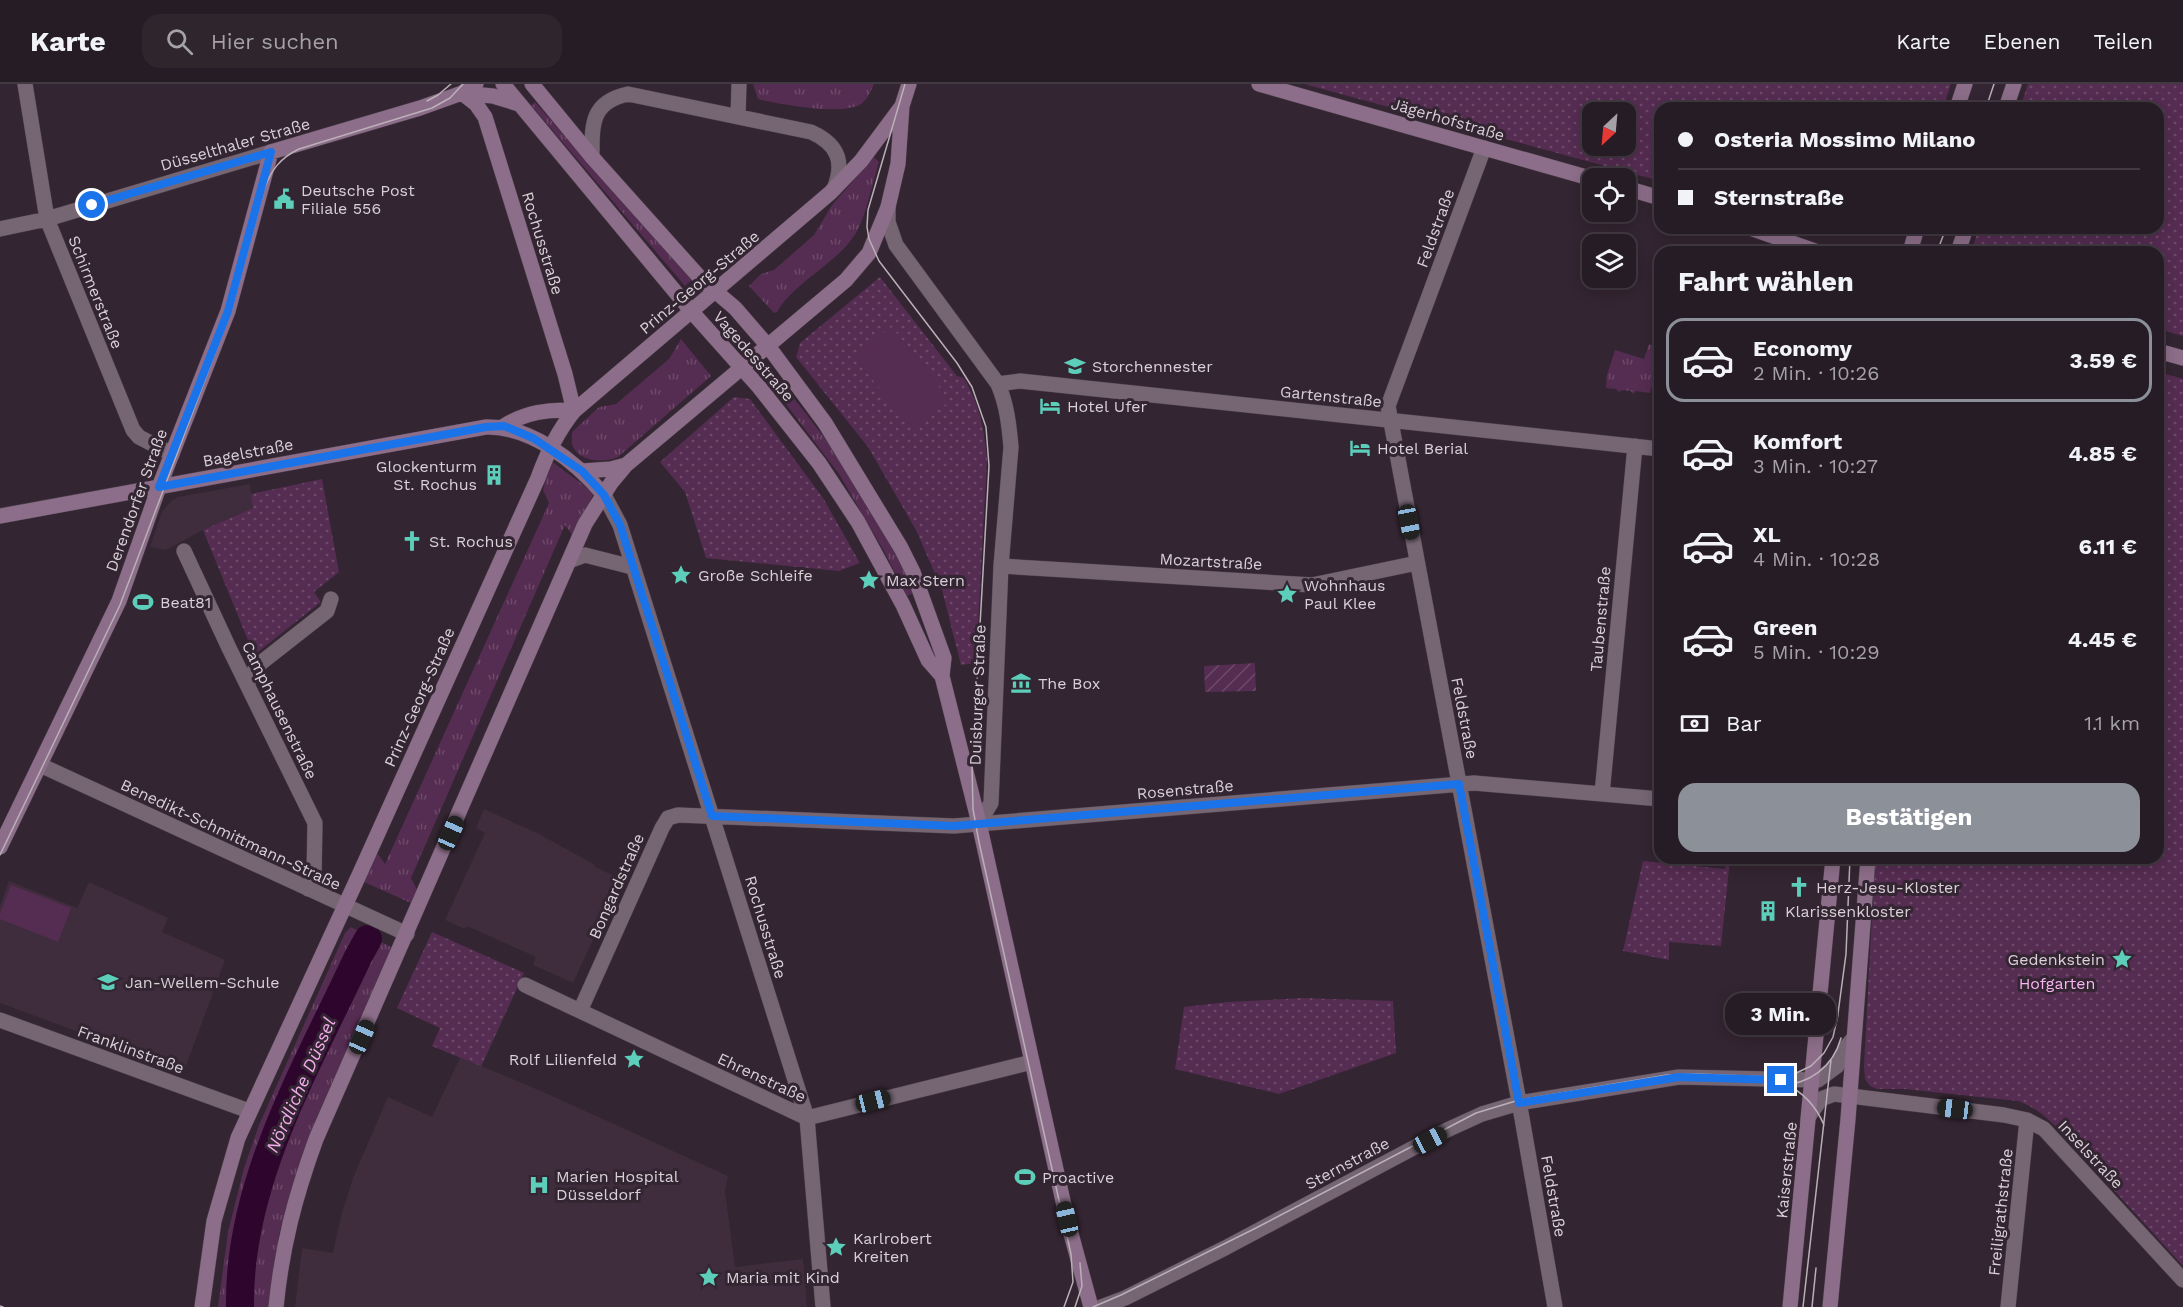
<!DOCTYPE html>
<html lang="de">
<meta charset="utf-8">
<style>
:root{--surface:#261c25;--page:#2e252d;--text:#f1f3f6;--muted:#a4a1a7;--line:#423a42;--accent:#8c9099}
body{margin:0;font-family:"Work Sans",sans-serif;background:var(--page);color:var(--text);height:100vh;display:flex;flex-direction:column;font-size:22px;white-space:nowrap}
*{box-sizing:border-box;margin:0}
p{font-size:20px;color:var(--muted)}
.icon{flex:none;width:33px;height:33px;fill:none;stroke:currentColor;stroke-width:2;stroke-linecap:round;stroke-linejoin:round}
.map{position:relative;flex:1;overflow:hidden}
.drawer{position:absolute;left:1654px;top:162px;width:510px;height:618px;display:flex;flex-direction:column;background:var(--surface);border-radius:18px;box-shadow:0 3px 15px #0003,0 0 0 2px var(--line)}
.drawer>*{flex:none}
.hud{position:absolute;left:1654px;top:18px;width:510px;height:132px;border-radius:18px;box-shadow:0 3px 15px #0003,0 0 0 2px var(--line);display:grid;align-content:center;height:132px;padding:0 24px;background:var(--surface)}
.needle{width:39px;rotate:206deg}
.controls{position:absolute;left:1582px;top:18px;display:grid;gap:12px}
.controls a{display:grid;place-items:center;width:54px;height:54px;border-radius:12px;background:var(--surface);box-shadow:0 3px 15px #0003,0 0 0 2px var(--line);font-size:30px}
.end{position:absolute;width:27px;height:27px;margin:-14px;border:8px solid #1a73e8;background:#fff;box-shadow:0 0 0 3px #fff}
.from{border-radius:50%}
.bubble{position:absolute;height:42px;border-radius:18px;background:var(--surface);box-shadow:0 3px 15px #0003,0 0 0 2px var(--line);font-size:20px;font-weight:700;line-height:42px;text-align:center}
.car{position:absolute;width:18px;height:36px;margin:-18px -9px;border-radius:8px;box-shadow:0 0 4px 2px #0007;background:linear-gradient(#222 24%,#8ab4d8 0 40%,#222 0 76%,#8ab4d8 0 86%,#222 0)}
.hud b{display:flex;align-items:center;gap:21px;height:57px;font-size:22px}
.hud b+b{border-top:2px solid var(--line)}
.hud i{width:15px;height:15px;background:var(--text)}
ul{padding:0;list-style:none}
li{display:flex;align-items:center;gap:18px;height:84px;margin:0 12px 9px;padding:0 12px;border:3px solid transparent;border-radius:18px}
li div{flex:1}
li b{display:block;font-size:22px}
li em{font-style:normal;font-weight:700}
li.on{border-color:var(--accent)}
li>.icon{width:54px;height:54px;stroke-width:1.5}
h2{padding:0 24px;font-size:27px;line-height:72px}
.pay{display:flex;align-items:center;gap:15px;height:66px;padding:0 24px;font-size:22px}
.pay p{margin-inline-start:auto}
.action{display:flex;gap:12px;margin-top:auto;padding:12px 24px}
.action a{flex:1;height:69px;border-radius:18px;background:var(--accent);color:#fff;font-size:24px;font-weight:700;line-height:69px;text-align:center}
header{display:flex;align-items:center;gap:36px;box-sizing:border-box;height:84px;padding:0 30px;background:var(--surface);border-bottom:2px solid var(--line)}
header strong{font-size:28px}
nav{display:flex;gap:33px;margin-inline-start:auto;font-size:21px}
.search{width:420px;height:54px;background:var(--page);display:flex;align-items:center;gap:15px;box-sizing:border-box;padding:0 21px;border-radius:18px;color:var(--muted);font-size:22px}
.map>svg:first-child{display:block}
.built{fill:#3f2d3d}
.grass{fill:url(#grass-tufts)}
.park{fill:url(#park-dots);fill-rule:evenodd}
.garden{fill:url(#garden-furrows)}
.pitch{fill:#552c52}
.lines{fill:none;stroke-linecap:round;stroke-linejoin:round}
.river{stroke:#2e062d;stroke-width:28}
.street-casing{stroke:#4c404b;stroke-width:16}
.secondary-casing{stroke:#4c404b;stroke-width:16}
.street{stroke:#766674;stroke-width:15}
.secondary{stroke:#8d6e8a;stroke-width:15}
.tram{stroke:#bab0b8;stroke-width:1.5}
.route{stroke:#1a73e8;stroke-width:8}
.labels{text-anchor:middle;stroke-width:6;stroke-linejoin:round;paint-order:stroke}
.street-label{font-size:16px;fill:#d9d0d8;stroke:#332531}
.poi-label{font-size:16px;fill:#d9d0d8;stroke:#332531;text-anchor:start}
.park-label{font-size:16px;fill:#fab3f3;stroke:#332531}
.water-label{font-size:18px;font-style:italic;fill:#f1abeb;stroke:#332531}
</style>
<header>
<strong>Karte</strong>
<div class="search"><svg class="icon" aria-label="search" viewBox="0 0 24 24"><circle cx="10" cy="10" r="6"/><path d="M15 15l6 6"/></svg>Hier suchen</div>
<nav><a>Karte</a><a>Ebenen</a><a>Teilen</a></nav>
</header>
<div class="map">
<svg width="2183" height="1223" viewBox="0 0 2183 1223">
<defs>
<pattern id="grass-tufts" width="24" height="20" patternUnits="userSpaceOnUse" patternTransform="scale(1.5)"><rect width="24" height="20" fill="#552c52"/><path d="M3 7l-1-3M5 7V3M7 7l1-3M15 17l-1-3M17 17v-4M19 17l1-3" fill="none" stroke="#6d4a6a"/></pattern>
<pattern id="park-dots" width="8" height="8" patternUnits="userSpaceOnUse" patternTransform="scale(1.5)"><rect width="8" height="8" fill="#552c52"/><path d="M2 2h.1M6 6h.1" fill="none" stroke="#6d4a6a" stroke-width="1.8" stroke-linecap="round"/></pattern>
<pattern id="garden-furrows" width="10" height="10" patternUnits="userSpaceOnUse" patternTransform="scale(1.5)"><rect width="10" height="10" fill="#552c52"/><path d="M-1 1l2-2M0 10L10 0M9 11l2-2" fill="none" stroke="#6d4a6a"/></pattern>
</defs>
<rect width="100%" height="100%" fill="#332531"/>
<path class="built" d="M250,400l3,24 -50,22 -37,20 -16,-3 12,-35 9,-11 7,-4z
M484,725l55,25 56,31v2l26,12 -48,104 -40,-18 3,-8 -69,-31 -2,3 -20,-9 40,-87 -9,-5z
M9,797l68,27 12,-26 79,36 -6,14 63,28 -41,111 -184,-68v-97z
M432,848l92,41 -42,93 68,29 178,81 -3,15 10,76 68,-8 4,48h-512l7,-59 31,5 8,-37 12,-38 35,-81 44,20 28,-59 -28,-12 8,-18 -43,-20z"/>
<path class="grass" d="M753,0h121c-3,7 -7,16 -13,20 -19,12 -81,0 -103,-5z
M535,18l157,178 -7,6 -154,-181z
M874,73l5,5c-6,19 -14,57 -23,71 -20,32 -60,47 -79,79l-3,1 -25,-27 12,-12 13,-4 40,-35 18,-30z
M681,255l30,37 -93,81c-13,6 -38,5 -45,-10 -2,-4 -1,-11 -1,-15l27,-25 17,-3 53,-45z
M1649,260l11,4v28l-3,12h-6l-1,5 -14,-2 -3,3 -2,-3 -9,-1 -3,2 -3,-3 -10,-1 1,-13 8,-25 29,9z
M776,293c28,33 54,67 78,103 23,36 42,74 61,112l-8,4 -23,-45 -45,-77 -69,-91z
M551,377l43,32 -21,43 -8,-11 -154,353 7,14 -5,12 -49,-22 13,-29 8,11 164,-361 -6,-13z
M351,843l44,22 -96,217 -20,68 -9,73h-52l10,-75 16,-64 15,-43 86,-192z"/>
<path class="park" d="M1304,0h647l-8,24h-283v73zM1593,28h33v34h-33z
M2028,0h155v252l-24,-7 -1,-77h-187l8,-24h179v-120h-138z
M880,193l77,99 7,2c16,28 20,50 23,81l-11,204 -15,2 -19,-75 -26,-60 -48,-83 -72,-90 4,-14z
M2159,288l24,7v887l-121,-133c-13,-14 -25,-25 -44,-32l-114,-12h-27l-7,-3 -5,-7 -1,-13 11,-208h283z
M734,313l16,2 73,99 37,65 -21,8 -133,-13 -21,-66 -25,-30z
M322,395l17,93 -25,20 7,10 -67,53 -51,-125 50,-22 -2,-14z
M1727,774l3,1 -9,87 -52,-4v18l-46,-9 20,-90 82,8z
M432,848l92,41 -43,93 -49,-20 8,-18 -43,-20z
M1303,914l90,3 3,52 -117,41 -104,-25 9,-62 44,-5z"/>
<path class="garden" d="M1255,579l1,28 -51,1 -1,-26z"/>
<path class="pitch" d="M892,243l58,74 -38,29 -58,-74z
M11,801l60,23 -13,34 -58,-23v-6z"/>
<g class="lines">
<path class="river" d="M240,1223c-2,-125 67,-240 118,-350l10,-18"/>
<g class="street-casing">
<path id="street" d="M25,0l22,135 86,211 6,7 33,17
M738,33l1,-33
M1484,64l-96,258 132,701 35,200
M592,73c0,-33 -1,-55 36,-63l183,38c27,12 34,30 23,57
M888,123v15l8,23 102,139c9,21 11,41 13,63l-10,119 -10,237 -12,20
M0,145l47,-10 224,-67
M998,300l22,-3 640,68
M604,411l16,30 187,593 16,189
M184,467l45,97 86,175 -1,53 -6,13
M569,477l16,-6 47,12
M1001,482l311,19 105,-22
M247,600l7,-13 8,-9 65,-51 4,-12
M40,681l367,169
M1602,710l33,-348
M525,901l282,133 225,-56
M580,927l82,-183 6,-10 10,-3 276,11 520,-43 186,16
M0,936l249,91
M1809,1032l12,-17 13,-5 170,21 23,5 17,9 139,151
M1101,1223l24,-9 100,-50 222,-118 35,-16 37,-11 160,-26 139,3 19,-14 9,-19 7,-8
M2008,1223l19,-187"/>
</g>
<g class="secondary-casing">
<path id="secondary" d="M503,0l189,228 67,75 60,76 39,59 45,83 25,55 14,16
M532,0l60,73 110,123 33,28 33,38 57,77 76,125 12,24 31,86 -2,18 37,147 88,396 24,88
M1259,0l334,95
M462,9l14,11 9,13 80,257 9,37
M462,9l31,3 26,8
M1957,24l8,-24
M2006,24l8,-24
M1626,104l34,10
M1750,144l68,24
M1910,168l7,-24
M1958,168l8,-24
M2158,267l25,7
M504,342c20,-13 46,-18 70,-15
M582,387l29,-2 15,-4
M0,432l486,-89c46,-1 90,35 118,68
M0,763l119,-246 40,-114 69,-176 43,-159 149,-44 42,-15 14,-9
M202,1223l12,-86 24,-83 122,-265 178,-395c9,-25 19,-46 36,-67l256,-218 31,-32 41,-55
M276,1223c6,-61 19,-110 40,-168l269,-615 26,-41 15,-18 220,-185 23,-27 19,-46 10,-43 4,-58 7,-22
M1790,1223l43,-449
M1830,1223l18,-188 20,-261"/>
</g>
<use href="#street" class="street"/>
<use href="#secondary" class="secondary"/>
<path class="tram" d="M905,0l-37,126 -1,17 2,12 10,22 78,102 15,24 14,40 3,39 -17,301 1,42 6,33 92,412 2,28 -9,25
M427,17l11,-6 13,-11
M1986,24l8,-24
M1937,168l9,-24
M0,771l120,-250 112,-297 32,-118c7,-20 16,-32 35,-41l133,-41 18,-10 13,-14
M1837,937l9,-67 4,-96
M1784,999c19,9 32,23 40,42
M1779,1001c30,0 54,-18 62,-47
M0,1222l3,1
M1075,1223l7,-21 -2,-23
M1093,1223l28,-12 135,-67 220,-115 43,-13 148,-25 29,-1 76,3 20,-2 19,-9 13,-13 9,-16 5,-22
M1803,1223l28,-247
M1812,1223l4,-39"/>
</g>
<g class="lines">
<path class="route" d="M92,121l179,-53 -43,159 -69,176 327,-60 18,-1 29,12 49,33 22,24 16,30 92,291 242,10 505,-42 60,319 160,-26 102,3"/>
</g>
<defs>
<g id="civic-bare" transform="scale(1.62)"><path d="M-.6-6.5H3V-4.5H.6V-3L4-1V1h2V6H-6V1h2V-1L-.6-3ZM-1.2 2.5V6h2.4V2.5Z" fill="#5cceba" stroke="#332531" stroke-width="2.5" paint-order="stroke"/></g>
<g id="school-bare" transform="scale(1.62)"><path d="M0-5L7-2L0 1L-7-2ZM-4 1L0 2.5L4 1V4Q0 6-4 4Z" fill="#5cceba" stroke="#332531" stroke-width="2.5" paint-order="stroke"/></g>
<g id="hotel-bare" transform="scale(1.62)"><path d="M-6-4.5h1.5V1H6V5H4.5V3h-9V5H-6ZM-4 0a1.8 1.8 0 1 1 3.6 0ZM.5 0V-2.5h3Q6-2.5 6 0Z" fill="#5cceba" stroke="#332531" stroke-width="2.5" paint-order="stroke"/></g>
<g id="building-bare" transform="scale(1.62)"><path d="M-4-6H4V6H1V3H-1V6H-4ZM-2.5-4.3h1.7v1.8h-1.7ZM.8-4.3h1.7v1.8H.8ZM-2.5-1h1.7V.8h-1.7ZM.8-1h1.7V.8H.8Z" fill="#5cceba" stroke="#332531" stroke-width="2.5" paint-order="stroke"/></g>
<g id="church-bare" transform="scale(1.62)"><path d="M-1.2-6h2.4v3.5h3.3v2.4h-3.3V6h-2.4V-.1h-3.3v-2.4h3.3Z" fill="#5cceba" stroke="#332531" stroke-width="2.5" paint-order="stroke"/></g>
<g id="sight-bare" transform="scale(1.62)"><path d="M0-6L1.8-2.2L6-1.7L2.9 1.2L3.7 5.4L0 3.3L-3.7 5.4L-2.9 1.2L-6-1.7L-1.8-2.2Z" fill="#5cceba" stroke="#332531" stroke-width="2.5" paint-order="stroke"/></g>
<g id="stadium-bare" transform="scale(1.62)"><path d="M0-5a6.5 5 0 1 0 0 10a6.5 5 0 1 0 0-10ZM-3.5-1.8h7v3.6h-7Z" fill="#5cceba" stroke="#332531" stroke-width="2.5" paint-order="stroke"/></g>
<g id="museum-bare" transform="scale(1.62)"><path d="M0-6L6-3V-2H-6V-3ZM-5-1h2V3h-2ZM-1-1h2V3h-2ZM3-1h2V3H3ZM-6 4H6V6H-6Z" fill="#5cceba" stroke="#332531" stroke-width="2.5" paint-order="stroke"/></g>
<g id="hospital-bare" transform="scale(1.62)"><path d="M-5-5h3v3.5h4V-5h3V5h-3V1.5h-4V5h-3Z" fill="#5cceba" stroke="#332531" stroke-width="2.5" paint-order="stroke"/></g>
</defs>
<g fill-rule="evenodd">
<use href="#civic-bare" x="284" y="115"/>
<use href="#school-bare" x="1075" y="282"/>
<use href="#hotel-bare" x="1050" y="322"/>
<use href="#hotel-bare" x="1360" y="364"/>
<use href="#building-bare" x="494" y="391"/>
<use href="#church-bare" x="412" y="457"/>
<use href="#sight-bare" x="681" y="491"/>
<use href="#sight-bare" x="869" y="496"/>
<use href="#sight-bare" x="1287" y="510"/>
<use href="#stadium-bare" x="143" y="518"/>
<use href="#museum-bare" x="1021" y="599"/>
<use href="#church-bare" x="1799" y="803"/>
<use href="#building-bare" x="1768" y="827"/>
<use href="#sight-bare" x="2122" y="875"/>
<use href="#school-bare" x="108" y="898"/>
<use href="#sight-bare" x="634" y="975"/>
<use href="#stadium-bare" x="1025" y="1093"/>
<use href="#hospital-bare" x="539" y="1101"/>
<use href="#sight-bare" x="836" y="1163"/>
<use href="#sight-bare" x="709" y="1193"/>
</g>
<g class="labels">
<g class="street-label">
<text transform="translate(1448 35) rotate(16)" y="6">Jägerhofstraße</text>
<text transform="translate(235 60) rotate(-16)" y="6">Düsselthaler Straße</text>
<text transform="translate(1435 144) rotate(-70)" y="6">Feldstraße</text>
<text transform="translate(543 159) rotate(73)" y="6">Rochusstraße</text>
<text transform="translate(699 198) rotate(-40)" y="6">Prinz-Georg-Straße</text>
<text transform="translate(96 208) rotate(68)" y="6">Schirmerstraße</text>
<text transform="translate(754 272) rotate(49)" y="6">Vagedesstraße</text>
<text transform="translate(1331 312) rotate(6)" y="6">Gartenstraße</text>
<text transform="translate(248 368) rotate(-11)" y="6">Bagelstraße</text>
<text transform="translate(136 416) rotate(-70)" y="6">Derendorfer Straße</text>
<text transform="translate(1211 477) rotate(3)" y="6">Mozartstraße</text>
<text transform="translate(1600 535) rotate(-85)" y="6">Taubenstraße</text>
<text transform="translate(977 611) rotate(-88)" y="6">Duisburger Straße</text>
<text transform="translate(419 613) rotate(-66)" y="6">Prinz-Georg-Straße</text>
<text transform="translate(280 626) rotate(64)" y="6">Camphausenstraße</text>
<text transform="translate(1465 634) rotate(79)" y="6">Feldstraße</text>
<text transform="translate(1185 705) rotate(-5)" y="6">Rosenstraße</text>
<text transform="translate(231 750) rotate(25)" y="6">Benedikt-Schmittmann-Straße</text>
<text transform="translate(616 802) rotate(-66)" y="6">Bongardstraße</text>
<text transform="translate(766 843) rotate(73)" y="6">Rochusstraße</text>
<text transform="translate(131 965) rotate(20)" y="6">Franklinstraße</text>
<text transform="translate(762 993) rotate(25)" y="6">Ehrenstraße</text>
<text transform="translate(2091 1070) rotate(47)" y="6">Inselstraße</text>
<text transform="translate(1347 1079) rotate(-28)" y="6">Sternstraße</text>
<text transform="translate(1786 1086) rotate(-84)" y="6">Kaiserstraße</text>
<text transform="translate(1554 1112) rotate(80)" y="6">Feldstraße</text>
<text transform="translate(2000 1128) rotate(-84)" y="6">Freiligrathstraße</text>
</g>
<g class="poi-label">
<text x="301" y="112">Deutsche Post<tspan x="301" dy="18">Filiale 556</tspan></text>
<text x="1092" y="288">Storchennester</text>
<text x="1067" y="328">Hotel Ufer</text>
<text x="1377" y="370">Hotel Berial</text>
<text x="477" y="388" text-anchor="end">Glockenturm<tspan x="477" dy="18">St. Rochus</tspan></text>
<text x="429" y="463">St. Rochus</text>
<text x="698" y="497">Große Schleife</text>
<text x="886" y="502">Max Stern</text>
<text x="1304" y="507">Wohnhaus<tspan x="1304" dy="18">Paul Klee</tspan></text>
<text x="160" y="524">Beat81</text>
<text x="1038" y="605">The Box</text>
<text x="1816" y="809">Herz-Jesu-Kloster</text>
<text x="1785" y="833">Klarissenkloster</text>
<text x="2105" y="881" text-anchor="end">Gedenkstein</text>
<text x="125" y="904">Jan-Wellem-Schule</text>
<text x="617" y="981" text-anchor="end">Rolf Lilienfeld</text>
<text x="556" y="1098">Marien Hospital<tspan x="556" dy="18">Düsseldorf</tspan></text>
<text x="1042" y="1099">Proactive</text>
<text x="853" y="1160">Karlrobert<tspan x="853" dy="18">Kreiten</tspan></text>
<text x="726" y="1199">Maria mit Kind</text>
</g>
<g class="park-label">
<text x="2057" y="905">Hofgarten</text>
</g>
<g class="water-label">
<text transform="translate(301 1001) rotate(-66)" y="6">Nördliche Düssel</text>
</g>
</g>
</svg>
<div class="controls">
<a><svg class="needle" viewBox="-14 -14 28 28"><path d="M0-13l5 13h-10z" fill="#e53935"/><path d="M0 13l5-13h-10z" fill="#a4a1a7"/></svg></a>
<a><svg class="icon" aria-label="locate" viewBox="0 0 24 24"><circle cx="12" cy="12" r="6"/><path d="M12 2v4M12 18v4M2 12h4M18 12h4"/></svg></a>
<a><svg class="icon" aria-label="layers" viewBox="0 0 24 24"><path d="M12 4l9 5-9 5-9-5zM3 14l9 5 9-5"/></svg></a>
</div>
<i class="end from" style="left:92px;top:121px"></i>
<i class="end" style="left:1781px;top:996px"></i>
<div class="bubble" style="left:1725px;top:909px;width:111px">3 Min.</div>
<i class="car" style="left:1409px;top:438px;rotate:169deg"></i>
<i class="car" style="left:451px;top:749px;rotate:24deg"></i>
<i class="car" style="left:362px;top:953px;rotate:24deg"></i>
<i class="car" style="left:873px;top:1017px;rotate:76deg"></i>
<i class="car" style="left:1955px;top:1025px;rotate:277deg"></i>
<i class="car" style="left:1430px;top:1056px;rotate:62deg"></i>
<i class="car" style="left:1067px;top:1135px;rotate:347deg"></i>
<div class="hud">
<b><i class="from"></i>Osteria Mossimo Milano</b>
<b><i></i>Sternstraße</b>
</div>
<section class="drawer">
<h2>Fahrt wählen</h2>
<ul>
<li class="on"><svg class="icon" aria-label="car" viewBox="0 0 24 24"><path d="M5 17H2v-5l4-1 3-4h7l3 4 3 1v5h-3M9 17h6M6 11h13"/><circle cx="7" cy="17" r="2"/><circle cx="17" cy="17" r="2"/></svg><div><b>Economy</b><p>2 Min. · 10:26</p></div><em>3.59 €</em></li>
<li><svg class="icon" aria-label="car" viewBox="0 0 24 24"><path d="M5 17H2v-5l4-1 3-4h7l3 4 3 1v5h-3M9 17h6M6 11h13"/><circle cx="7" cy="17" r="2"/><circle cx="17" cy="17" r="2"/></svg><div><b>Komfort</b><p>3 Min. · 10:27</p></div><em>4.85 €</em></li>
<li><svg class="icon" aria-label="car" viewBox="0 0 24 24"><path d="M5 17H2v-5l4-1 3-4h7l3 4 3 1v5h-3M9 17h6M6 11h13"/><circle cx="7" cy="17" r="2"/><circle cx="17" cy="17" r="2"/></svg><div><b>XL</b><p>4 Min. · 10:28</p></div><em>6.11 €</em></li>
<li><svg class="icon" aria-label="car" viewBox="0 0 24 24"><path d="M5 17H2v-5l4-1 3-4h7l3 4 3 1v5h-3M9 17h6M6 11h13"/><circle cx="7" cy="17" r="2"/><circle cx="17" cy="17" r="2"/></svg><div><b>Green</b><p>5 Min. · 10:29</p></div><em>4.45 €</em></li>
</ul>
<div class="pay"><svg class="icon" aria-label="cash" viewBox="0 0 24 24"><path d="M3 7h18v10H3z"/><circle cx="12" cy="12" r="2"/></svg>Bar<p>1.1 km</p></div>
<div class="action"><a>Bestätigen</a></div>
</section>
</div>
